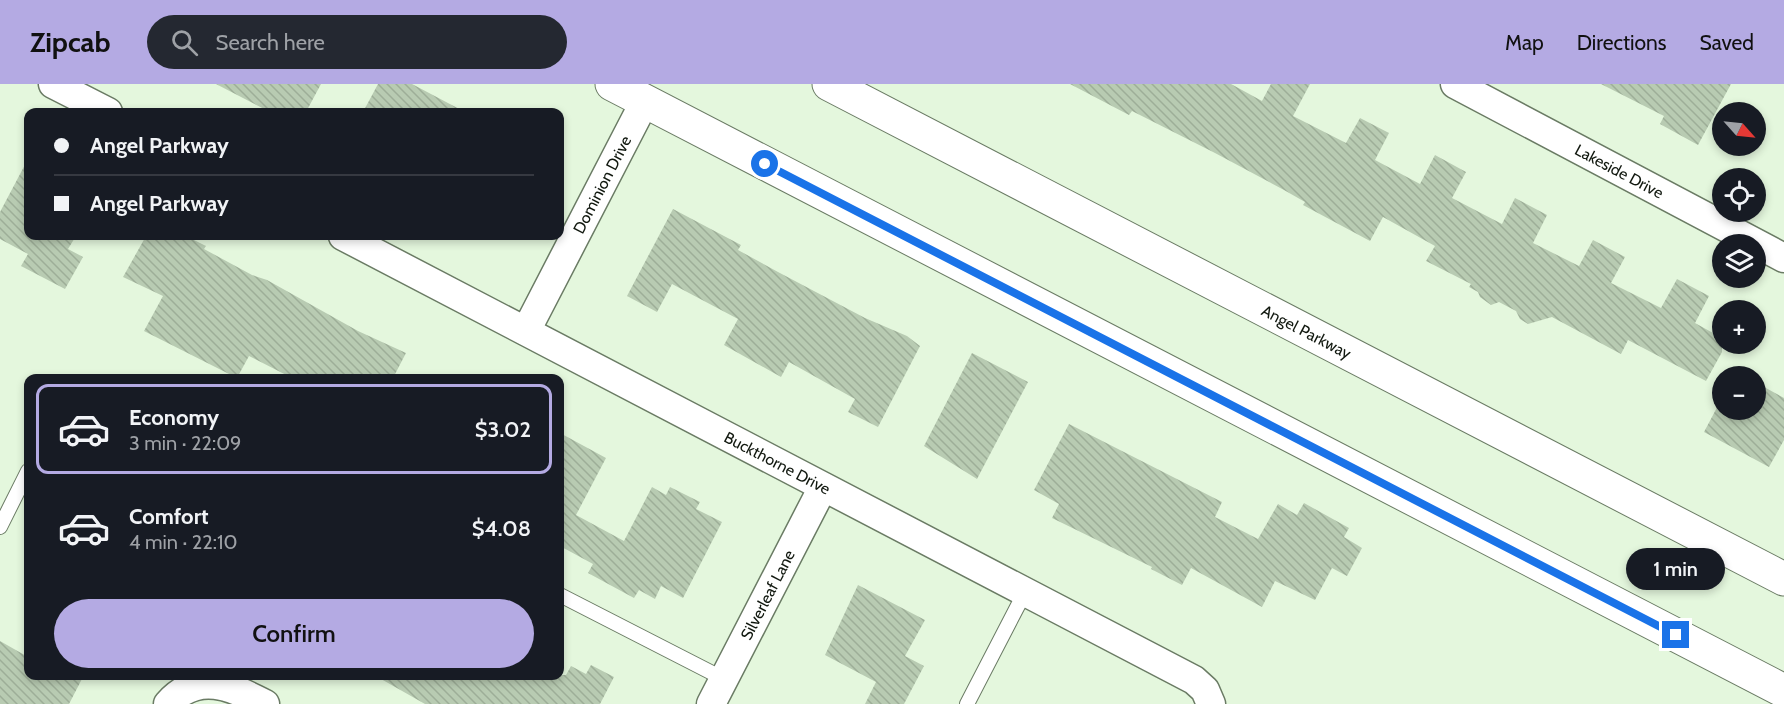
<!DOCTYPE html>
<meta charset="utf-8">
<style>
:root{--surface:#171b24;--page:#242831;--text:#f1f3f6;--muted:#9ea1a6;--line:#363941;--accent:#b4aae3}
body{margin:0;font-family:Cabin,sans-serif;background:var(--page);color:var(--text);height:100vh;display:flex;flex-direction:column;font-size:22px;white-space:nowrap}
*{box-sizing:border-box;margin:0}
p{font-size:20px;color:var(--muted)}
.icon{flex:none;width:33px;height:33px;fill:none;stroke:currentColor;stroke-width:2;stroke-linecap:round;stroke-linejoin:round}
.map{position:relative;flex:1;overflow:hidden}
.side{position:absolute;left:24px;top:290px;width:540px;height:306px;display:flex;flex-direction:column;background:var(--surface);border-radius:12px;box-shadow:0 3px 9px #0003}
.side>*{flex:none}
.hud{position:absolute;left:24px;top:24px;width:540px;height:132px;border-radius:12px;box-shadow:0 3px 9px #0003;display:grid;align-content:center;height:132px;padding:0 30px;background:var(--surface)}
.needle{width:39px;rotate:117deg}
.tools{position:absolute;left:1712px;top:18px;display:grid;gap:12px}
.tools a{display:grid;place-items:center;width:54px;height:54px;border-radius:50%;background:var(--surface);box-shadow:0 3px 9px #0003;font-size:30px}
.end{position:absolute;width:27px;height:27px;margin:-14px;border:8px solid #1a73e8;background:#fff;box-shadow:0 0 0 3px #fff}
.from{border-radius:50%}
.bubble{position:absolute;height:42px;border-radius:21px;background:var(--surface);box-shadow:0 3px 9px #0003;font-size:20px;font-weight:600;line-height:42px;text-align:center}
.hud b{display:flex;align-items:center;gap:21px;height:57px;font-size:22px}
.hud b+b{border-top:2px solid var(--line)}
.hud i{width:15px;height:15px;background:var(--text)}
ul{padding:10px 0 0;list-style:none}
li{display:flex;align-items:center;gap:18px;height:90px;margin:0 12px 9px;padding:0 18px;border:3px solid transparent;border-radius:12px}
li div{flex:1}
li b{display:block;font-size:22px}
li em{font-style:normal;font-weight:600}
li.active{border-color:var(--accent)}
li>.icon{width:54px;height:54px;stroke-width:1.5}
.action{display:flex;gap:12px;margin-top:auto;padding:12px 30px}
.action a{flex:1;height:69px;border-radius:36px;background:var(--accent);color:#111;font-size:24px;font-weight:600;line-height:69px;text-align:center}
header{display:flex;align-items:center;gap:36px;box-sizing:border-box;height:84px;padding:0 30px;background:var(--accent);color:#111}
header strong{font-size:28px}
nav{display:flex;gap:33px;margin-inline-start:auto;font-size:21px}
.search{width:420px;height:54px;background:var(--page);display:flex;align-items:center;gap:15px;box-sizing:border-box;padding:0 21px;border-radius:33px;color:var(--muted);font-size:22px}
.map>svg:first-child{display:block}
.building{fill:url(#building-back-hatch)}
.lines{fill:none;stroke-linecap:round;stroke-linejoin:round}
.lane-casing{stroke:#6a7b64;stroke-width:16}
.street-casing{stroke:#6a7b64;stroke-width:31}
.secondary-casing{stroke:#6a7b64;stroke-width:35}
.lane{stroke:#fff;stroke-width:14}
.street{stroke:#fff;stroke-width:28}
.secondary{stroke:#fff;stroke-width:33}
.route{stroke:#1a73e8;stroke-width:8}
.labels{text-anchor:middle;stroke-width:4.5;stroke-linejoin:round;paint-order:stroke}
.street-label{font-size:16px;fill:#11180f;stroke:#fbfffa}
</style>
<header>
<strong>Zipcab</strong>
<div class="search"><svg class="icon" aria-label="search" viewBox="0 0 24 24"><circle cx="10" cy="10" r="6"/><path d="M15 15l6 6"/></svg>Search here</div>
<nav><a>Map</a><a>Directions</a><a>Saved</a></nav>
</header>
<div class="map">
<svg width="1784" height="620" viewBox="0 0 1784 620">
<defs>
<pattern id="building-back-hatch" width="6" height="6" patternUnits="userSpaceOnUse" patternTransform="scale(1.5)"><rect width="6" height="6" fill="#b8cbb2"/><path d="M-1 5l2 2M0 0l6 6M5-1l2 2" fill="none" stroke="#9dae98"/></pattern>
</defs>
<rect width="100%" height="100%" fill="#e4f7dd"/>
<path class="building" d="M216,0h105l-15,28h-36z
M378,0h34l53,28h-102z
M1070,0h161l31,17 9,-17h39l-17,32 53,27 14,-25 29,15 -14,27 45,24 15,-29 31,17 -14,26 50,26 13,-26 32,17 -14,28 46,23 14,-26 32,17 -14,26 50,25 16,-29 32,17 -14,27 27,15v14l-16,29 -78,-41 -7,14 -69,-37 -24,7 -8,-5 -4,-8 -17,-9 -8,3 -11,-8 -2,-5 -9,-5 2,-3 -45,-23 9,-15 -52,-29 -13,24 -67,-36 2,-3 -21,-12 -69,-37 -83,-42 -3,4z
M1601,0h130l-33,61 -38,-21 4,-8z
M28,75v77h48l-8,13 15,8 -18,32 -44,-23 7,-12 -28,-15v-27z
M673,125l68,36 -3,5 40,22 87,46 42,18 13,10 -42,81 -30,-15 7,-13 -66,-37 -8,15 -57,-32 14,-26 -66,-35 -15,28 -30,-16z
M146,152h40l20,10 -2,3 48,26 15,5 91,51 48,22 -13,25h-101l-43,-22 -12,22 -93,-47 19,-35 -40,-19z
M972,269l56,29 -51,97 -53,-33z
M1755,298l29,16v42l-15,27 -65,-35 18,-34v12h33z
M1069,340l153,78 -7,15 43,22 20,-35 19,11 7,-12 45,25 -5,9 18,11 -15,28 -15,-8 -17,32 -40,-19 -13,26 -71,-39 -9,17 -31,-16 1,-2 -100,-49 7,-14 -25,-14z
M560,349l46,25 -30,57 48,26 28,-54 14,8 4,-8 30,15 -4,7 26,13 -39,76 -22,-12 -6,13 -16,-9 -5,8 -46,-25 5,-9 -33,-18z
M858,501l67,35 -20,36 19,10 -20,38h-39l11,-22 -51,-27z
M0,557l28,16v18h56l-15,29h-69z
M591,581l23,12 -14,27h-175l-51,-29h192l5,-9 15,8z"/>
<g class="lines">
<g class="lane-casing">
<path id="lane" d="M0,443l28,-56
M560,511l164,84
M967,620l58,-112"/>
</g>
<g class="street-casing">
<g id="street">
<path d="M53,0l55,28"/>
<path id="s1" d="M1455,0l329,174"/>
<path id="s2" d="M343,152l851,444 11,10 6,14"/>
<path id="s3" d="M526,247l119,-230"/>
<path d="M168,620c30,-34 64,-17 97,0"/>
<path id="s4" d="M711,620l112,-217"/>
</g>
</g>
<g class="secondary-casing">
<g id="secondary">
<path d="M612,0l1172,607"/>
<path id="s5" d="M829,0l955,495"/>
</g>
</g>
<use href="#lane" class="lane"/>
<use href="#street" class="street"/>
<use href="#secondary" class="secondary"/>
</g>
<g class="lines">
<path class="route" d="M765,80l911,471"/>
</g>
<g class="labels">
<g class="street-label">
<text dy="6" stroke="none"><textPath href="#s1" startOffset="186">Lakeside Drive</textPath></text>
<text dy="6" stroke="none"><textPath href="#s3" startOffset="165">Dominion Drive</textPath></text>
<text dy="6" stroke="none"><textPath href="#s5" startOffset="538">Angel Parkway</textPath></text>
<text dy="6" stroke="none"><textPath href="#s2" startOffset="490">Buckthorne Drive</textPath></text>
<text dy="6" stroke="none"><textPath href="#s4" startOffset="123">Silverleaf Lane</textPath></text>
</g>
</g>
</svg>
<div class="tools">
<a><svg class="needle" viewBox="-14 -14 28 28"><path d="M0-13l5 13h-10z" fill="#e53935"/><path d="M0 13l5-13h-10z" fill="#9ea1a6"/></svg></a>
<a><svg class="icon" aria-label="locate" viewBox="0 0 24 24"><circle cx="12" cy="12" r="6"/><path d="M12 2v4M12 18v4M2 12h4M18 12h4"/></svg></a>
<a><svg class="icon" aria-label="layers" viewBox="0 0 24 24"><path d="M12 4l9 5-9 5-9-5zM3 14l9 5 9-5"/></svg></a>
<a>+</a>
<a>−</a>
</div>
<i class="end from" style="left:765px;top:80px"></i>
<i class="end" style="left:1676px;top:551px"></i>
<div class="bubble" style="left:1626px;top:464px;width:99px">1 min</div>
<div class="hud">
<b><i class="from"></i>Angel Parkway</b>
<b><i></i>Angel Parkway</b>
</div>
<section class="side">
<ul>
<li class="active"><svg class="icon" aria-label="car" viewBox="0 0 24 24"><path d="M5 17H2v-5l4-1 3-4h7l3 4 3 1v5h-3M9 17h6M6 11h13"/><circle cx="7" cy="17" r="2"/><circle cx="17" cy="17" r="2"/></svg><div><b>Economy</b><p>3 min · 22:09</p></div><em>$3.02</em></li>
<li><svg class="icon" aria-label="car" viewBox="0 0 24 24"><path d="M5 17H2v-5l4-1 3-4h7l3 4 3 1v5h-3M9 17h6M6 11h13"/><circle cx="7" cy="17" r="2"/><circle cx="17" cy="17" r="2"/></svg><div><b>Comfort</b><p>4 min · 22:10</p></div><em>$4.08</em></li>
</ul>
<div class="action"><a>Confirm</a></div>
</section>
</div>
